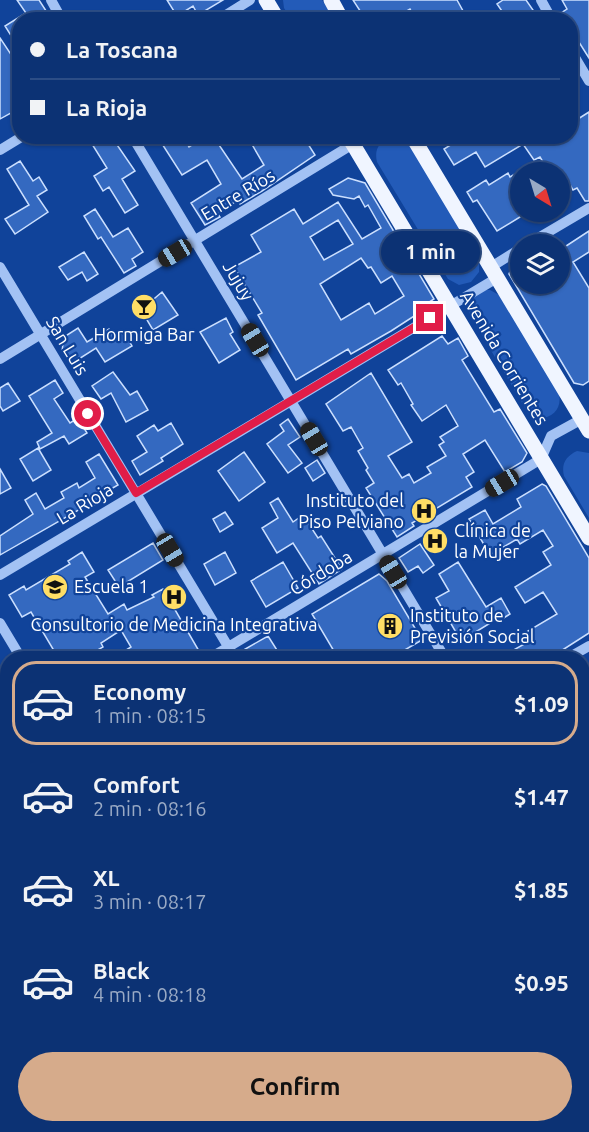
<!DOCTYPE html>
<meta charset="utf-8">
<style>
:root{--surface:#0c3274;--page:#153a79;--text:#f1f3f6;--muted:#9aaac5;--line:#2c4d86;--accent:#d6ab8b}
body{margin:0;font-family:Ubuntu,sans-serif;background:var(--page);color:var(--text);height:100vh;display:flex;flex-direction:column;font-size:22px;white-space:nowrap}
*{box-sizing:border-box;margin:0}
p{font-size:20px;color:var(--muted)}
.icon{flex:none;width:33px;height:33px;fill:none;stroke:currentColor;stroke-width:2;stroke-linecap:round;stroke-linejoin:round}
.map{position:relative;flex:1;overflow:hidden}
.details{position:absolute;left:0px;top:651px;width:590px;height:482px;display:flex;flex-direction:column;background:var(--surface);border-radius:24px 24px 0 0;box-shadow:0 2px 4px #0004,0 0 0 2px var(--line)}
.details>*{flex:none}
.banner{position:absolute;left:12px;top:12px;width:566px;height:132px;border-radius:24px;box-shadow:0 2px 4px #0004,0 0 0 2px var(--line);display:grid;align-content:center;height:132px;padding:0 18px;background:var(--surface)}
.needle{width:39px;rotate:142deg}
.fabs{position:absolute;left:510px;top:162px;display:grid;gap:12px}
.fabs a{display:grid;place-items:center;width:60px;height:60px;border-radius:50%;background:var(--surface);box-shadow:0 2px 4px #0004,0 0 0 2px var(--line);font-size:30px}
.end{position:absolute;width:27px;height:27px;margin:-14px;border:8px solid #e11d48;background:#fff;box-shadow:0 0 0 3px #fff}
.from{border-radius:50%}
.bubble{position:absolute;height:42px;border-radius:21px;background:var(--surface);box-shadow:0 2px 4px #0004,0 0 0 2px var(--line);font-size:20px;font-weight:700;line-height:42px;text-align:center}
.car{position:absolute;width:18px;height:36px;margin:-18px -9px;border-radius:8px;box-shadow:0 0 4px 2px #0007;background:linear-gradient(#222 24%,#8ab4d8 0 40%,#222 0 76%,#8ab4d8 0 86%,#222 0)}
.banner b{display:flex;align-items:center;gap:21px;height:57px;font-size:22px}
.banner b+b{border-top:2px solid var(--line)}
.banner i{width:15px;height:15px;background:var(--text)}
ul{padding:10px 0 0;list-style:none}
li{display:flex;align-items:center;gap:18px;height:84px;margin:0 12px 9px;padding:0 6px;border:3px solid transparent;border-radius:24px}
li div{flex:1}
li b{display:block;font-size:22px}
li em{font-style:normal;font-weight:700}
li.on{border-color:var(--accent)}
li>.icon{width:54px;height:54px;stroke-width:1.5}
.button{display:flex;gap:12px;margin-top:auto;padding:12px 18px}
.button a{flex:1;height:69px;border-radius:36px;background:var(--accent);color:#111;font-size:24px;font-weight:700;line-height:69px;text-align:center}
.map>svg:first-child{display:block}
.green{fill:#235bb8}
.building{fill:#3469c0;stroke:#cbdffe;stroke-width:1.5;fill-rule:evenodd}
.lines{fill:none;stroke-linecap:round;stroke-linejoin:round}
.minor{stroke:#a3c2f4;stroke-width:10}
.major{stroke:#f0f5ff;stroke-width:15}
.route{stroke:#e11d48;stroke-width:8}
.labels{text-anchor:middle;stroke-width:4.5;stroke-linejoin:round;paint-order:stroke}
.street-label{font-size:18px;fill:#fff;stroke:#10439a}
.poi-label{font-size:18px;fill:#fff;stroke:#10439a;text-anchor:start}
</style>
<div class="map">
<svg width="589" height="1132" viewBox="0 0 589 1132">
<rect width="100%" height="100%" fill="#10439a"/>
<path class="green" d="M283,0h39l12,19h-43l-7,-11z
M390,137l13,2 5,4 71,117v12l-8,10 -12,3 -11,-6 -71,-117c-3,-12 2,-20 13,-25z
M483,290h7l11,6 58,97c3,15 -5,25 -20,25l-11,-5 -58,-98c-3,-13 3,-18 13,-25z
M577,451l12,2v65l-25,-42c-3,-12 2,-20 13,-25z"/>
<path class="building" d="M17,0h22l13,20h-32v30l-15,-24 21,-13z
M167,0h56l-25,15 -5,-9 -16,10z
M353,0h104l11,20h-28l-5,-8 -13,8h-6l-6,-11 -19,11h-25z
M503,0h23l7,10 -13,10h-9l-5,-7 -2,1 -7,-10z
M562,0h27v58l-19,-30v-8h-5l-4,-7 6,-4z
M0,38l20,30v40l-20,11z
M589,112v89h-4l-8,-13 -4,2 -10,-18h-14l-9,-15 -6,3 -11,-16 -38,23 -9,-15 -22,13 -10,-16 21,-13h105v-12z
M87,136h24l24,35 -13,8 16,26 -13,8 -16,-26 -6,4 -9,-15 13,-8z
M157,136h26l6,11 17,-11h7l29,43 22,-14 -17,-29h56l12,19 -53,36 -22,13 -2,-4 -21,13 3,4 -15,8 -14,-22 30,-19 -14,-24 -25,15z
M20,161l13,20 6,-4 8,13 -10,6 11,16 -33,22 -10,-15 24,-14 -22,-36z
M520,171v46l-23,14 -20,-31 -4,2 -6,-10 19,-12 3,5 19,-12 2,4z
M348,178l17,5 69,116 -14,9 2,3 -31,20 -40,23 -3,-5 -52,31 -38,-65 4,-2 -28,-46 27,-15 -10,-17 43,-26 9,15 35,-22 24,37 19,-11 -13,-23 -3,2 -6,-11 -5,3 -21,-4 -4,-6zM338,220l15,24 -29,16 -14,-23zM361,258l7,10 3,-1 10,16 11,-7 12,20 -29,18 -6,-11 -28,17 -21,-36z
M95,209l18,28 15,-9 15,24 -11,7 4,7 -12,7 -23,-36 -3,2 -14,-23z
M589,231v21l-16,10 16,26v93l-6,4 -9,-2 -65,-109 2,-5 9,-6v21h40v-34z
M84,252l14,22 -11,7 -5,-9 -14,8 -9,-13z
M162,292l16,23 -25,15 -12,-20z
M226,318l7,14 -3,2 10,16 -21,13 -19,-31z
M78,328l9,14 22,-13 5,9 10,-6 8,14 -27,16 -9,-14 -25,16 -9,-13 2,-14z
M442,336l6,8 10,-6 10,18 -6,4 32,52 6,-3 27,44 -5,9 -17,10 -20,-32 -22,14 11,18 -8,5 6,10 -60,36 2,3 -17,11 -31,-49 8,-5 -8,-13 2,-2 -10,-17 5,-3 -12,-21 -8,4 -17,-27 45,-31 41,69 -24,14 14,22 7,-4 5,9 17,-10 -4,-6 19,-11 -7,-11 5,-3 -4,-5 18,-11 -12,-21 -24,16 -11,-16 2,-1 -12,-21 -3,2 -10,-15z
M113,372l17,23 7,-4 11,19 -22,12 -15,-29 -10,6 -9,-13z
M55,380l8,13 -9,6 16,24 8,-5 9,15 -18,11 -5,-8 -24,13 -3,-7 15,-9 -23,-37z
M8,383l12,18 -17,10 -3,-5v-18z
M288,419l12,18 -12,8 14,18 -14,10 -21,-29 17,-13 -4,-6z
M171,423l12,21 -22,14 2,3 -23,14 -8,-14 15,-9 -10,-16 17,-11 4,6z
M38,448l13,22 -18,11 -13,-22z
M244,452l21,30 -26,19 -21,-30z
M99,454l19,31 -14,8 3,4 -16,10 -2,-3 -89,51v-19l33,-22 -8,-14 11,-7 9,16 19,-11 -3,-6 16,-9 2,5 16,-10 -9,-16z
M317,460l8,13 -12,8 -8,-13z
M0,469l11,19 -11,6z
M542,484l4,2 43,72v75l-39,25h-51l29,-16 -5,-8 34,-20 -14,-22 -18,11 -10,-16 36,-22 -8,-13 10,-6 -10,-16 -23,14 -3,-5 -27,16 -21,-36 16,-9 8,14 28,-17 -4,-8z
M278,498l15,24 10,-7 15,23 3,-2 21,33 -23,15 -26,-41 -16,10 -15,-25 16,-10 -8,-15z
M225,512l8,12 -13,8 -7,-13z
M153,543l10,17 -44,27 -11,-17z
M420,544l14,21 -11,8 -5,-7 -10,6 -9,-14z
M82,552l12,20 -9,5 23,37 16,-10 3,6 27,-13 -2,-2 11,-6 36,62 -13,7h-59l-4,-6 8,-5 -10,-17 -20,13 2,4 -19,11h-47l16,-9 -22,-37 -9,5 -13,-22 15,-9 2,4 44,-26 -2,-3z
M225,552l11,21 -21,12 -11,-21z
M283,562l15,26 -32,19 -15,-26z
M458,562l28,45 15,-9 9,16 -8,5 -2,-2 -39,24 -25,-43 13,-7 -10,-17z
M379,574l8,7 35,59 -31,18h-53l-26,-44z
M268,636l14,22h-38l-4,-6z"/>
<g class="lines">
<path class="minor" d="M51,0l11,20
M541,0l11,20
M218,20l32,-20
M570,49l19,32
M132,136l313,522
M0,150l23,-14
M528,244l61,-36
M0,267l235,391
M491,267l29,-18
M0,359l353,-215 18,-8
M0,575l497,-297
M0,623l21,35
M210,658l331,-199 10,-23 31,-17
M568,658l21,-12
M0,785l8,-5
M582,858l7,-4
M582,886l7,12
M0,972l8,12
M0,998l8,-5
M582,1068l7,-4
M92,1125l4,7
M301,1125l4,7
M515,1125l4,7
M126,1132l11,-7
M476,1132l12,-7"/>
<path class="major" d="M266,0l12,20
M331,0l11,20
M348,136l241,402
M412,136l177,295"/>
</g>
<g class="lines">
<path class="route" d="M88,414l48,79 294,-175"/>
</g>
<defs>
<g id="bar-disc" transform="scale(1.35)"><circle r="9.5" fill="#ffde66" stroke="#10439a"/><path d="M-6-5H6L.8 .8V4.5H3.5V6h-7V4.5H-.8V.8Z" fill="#111"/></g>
<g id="hospital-disc" transform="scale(1.35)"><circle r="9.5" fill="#ffde66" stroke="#10439a"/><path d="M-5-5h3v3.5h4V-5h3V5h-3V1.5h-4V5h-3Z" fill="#111"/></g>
<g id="school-disc" transform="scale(1.35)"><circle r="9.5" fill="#ffde66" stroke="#10439a"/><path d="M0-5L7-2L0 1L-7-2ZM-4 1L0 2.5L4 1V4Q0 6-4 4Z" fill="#111"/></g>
<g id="building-disc" transform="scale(1.35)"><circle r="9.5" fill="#ffde66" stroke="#10439a"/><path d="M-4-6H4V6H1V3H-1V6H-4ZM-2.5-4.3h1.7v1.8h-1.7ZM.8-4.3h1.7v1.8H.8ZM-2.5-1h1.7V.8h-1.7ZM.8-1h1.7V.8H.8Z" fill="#111"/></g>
</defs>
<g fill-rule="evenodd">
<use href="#bar-disc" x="144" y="307"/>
<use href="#hospital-disc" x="424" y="511"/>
<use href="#hospital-disc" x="435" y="541"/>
<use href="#school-disc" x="55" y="587"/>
<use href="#hospital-disc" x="174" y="597"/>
<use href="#building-disc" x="390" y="626"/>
</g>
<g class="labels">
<g class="street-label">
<text transform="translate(238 195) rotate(-31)" y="6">Entre Ríos</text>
<text transform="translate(238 281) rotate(59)" y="6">Jujuy</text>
<text transform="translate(67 346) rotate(59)" y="6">San Luis</text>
<text transform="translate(504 358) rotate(59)" y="6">Avenida Corrientes</text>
<text transform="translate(85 504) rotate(-31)" y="6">La Rioja</text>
<text transform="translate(321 573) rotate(-31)" y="6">Córdoba</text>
</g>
<g class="poi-label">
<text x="144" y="341" text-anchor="middle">Hormiga Bar</text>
<text x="404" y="507" text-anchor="end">Instituto del<tspan x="404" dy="21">Piso Pelviano</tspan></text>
<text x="454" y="537">Clínica de<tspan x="454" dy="21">la Mujer</tspan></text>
<text x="74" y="593">Escuela 1</text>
<text x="410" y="622">Instituto de<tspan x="410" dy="21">Previsión Social</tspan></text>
<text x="174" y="631" text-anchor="middle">Consultorio de Medicina Integrativa</text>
</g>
</g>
</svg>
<div class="fabs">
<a><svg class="needle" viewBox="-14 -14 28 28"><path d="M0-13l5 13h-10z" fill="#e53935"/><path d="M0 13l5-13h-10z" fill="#9aaac5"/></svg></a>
<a><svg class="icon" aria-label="layers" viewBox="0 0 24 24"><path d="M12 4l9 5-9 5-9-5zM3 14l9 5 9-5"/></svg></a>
</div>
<i class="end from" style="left:88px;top:414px"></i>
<i class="end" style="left:430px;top:318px"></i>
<div class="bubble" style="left:381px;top:231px;width:99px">1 min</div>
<i class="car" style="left:175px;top:253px;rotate:239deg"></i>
<i class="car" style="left:255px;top:340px;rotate:329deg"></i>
<i class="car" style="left:314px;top:439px;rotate:329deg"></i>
<i class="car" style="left:502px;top:483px;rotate:239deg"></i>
<i class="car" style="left:170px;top:550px;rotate:149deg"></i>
<i class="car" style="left:393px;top:572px;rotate:329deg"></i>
<div class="banner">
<b><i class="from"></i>La Toscana</b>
<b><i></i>La Rioja</b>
</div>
<section class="details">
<ul>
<li class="on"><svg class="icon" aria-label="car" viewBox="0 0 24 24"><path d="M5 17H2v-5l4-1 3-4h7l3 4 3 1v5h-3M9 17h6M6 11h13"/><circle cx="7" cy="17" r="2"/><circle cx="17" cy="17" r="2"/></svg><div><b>Economy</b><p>1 min · 08:15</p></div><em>$1.09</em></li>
<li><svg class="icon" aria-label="car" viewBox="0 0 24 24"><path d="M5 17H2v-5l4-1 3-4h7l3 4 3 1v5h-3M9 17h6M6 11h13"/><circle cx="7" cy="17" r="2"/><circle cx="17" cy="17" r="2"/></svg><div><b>Comfort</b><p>2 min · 08:16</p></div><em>$1.47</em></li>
<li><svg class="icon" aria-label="car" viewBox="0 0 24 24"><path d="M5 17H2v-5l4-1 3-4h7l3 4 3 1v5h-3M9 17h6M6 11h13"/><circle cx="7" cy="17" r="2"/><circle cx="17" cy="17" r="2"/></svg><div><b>XL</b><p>3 min · 08:17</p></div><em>$1.85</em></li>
<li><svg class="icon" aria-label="car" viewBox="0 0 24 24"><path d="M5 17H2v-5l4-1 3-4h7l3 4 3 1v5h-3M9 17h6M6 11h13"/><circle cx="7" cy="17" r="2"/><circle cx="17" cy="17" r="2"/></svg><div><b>Black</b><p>4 min · 08:18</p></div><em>$0.95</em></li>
</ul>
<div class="button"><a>Confirm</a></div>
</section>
</div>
